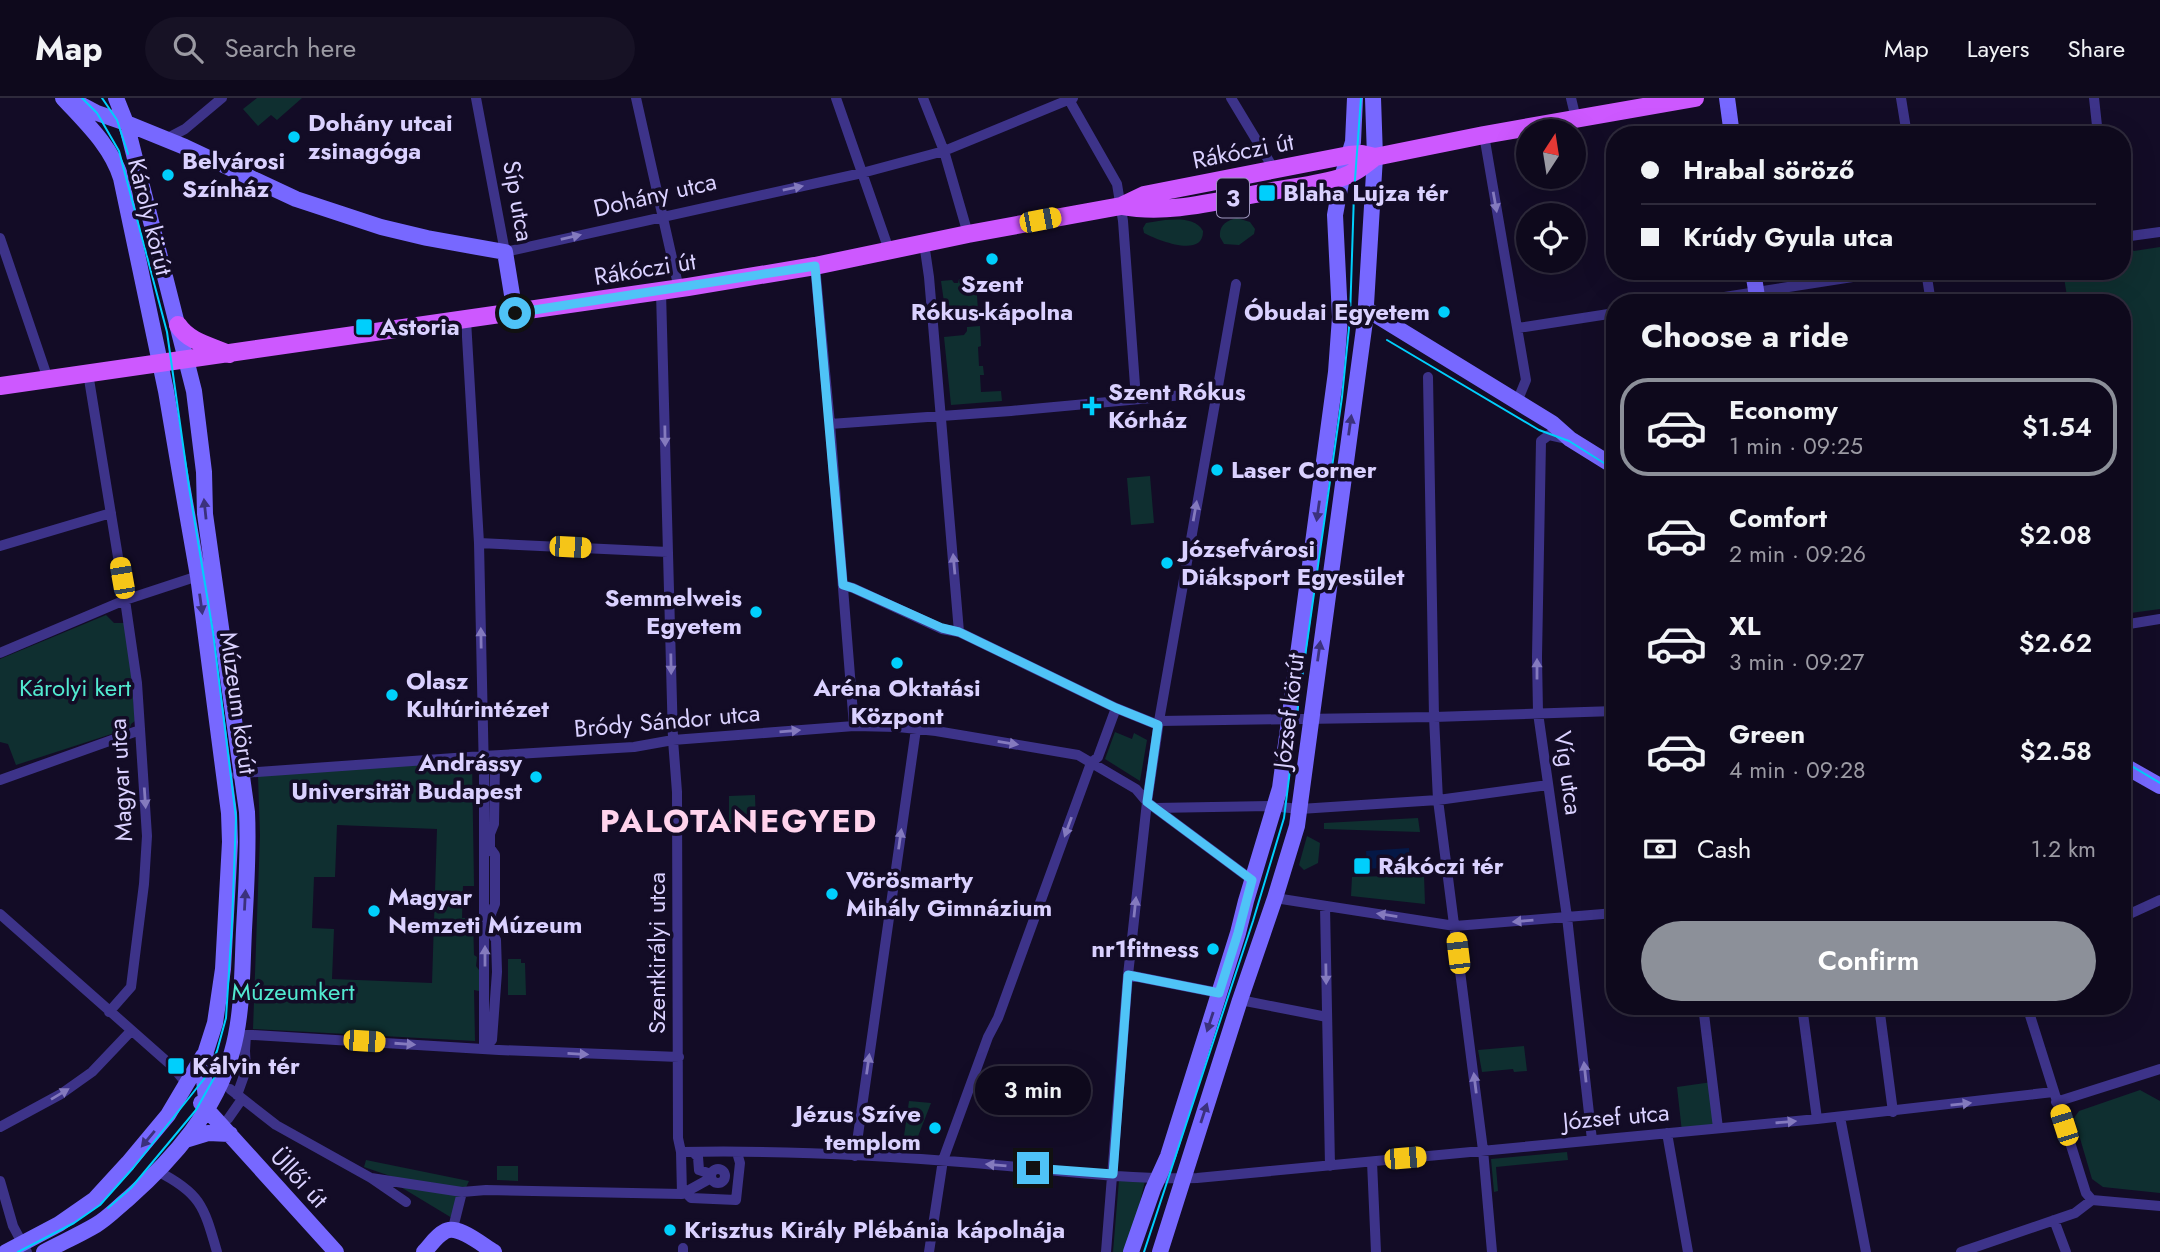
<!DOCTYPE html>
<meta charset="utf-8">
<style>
:root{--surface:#0e091c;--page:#171225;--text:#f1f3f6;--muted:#9b9aa3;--line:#2e2a3b;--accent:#8c9099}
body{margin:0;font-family:Jost,sans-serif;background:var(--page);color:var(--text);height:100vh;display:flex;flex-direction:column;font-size:26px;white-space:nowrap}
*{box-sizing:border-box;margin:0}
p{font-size:23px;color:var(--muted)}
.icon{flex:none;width:38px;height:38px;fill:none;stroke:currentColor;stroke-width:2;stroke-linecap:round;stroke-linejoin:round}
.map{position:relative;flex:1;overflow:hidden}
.details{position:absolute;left:1606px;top:196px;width:525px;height:721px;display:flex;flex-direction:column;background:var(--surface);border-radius:28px;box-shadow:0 7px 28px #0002,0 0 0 2px var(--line)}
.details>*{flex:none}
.top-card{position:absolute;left:1606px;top:28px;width:525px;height:154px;border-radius:28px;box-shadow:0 7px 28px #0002,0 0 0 2px var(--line);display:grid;align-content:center;height:154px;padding:0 35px;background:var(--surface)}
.needle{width:46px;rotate:12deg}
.tools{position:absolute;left:1516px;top:21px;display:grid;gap:14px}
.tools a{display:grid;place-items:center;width:70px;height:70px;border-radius:50%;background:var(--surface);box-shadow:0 7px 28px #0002,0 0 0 2px var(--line);font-size:35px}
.end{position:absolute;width:32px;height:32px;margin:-16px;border:9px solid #4fc3f7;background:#111;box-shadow:0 0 0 4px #111}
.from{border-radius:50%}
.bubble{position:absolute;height:49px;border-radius:24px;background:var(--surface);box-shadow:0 7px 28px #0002,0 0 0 2px var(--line);font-size:23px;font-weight:600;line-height:49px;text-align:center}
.car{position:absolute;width:21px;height:42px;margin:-21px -10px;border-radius:9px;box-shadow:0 0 5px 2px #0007;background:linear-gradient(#f5c518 24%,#345 0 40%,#f5c518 0 76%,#345 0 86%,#f5c518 0)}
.top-card b{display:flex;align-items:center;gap:24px;height:66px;font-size:26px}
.top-card b+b{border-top:2px solid var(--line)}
.top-card i{width:18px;height:18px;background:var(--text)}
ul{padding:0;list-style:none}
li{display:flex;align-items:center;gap:21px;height:98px;margin:0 14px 10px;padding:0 21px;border:4px solid transparent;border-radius:28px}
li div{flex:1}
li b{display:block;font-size:26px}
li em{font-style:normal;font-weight:600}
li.selected{border-color:var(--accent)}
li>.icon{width:63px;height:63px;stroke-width:1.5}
h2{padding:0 35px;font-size:32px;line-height:84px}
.pay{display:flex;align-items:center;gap:18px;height:77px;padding:0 35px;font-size:26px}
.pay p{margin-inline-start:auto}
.cta{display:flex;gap:14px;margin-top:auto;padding:14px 35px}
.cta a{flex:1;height:80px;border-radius:42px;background:var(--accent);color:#fff;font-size:28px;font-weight:600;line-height:80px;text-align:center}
header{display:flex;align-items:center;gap:42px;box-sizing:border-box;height:98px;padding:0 35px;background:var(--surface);border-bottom:2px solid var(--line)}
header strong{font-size:33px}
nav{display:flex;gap:38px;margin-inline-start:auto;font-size:24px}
.search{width:490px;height:63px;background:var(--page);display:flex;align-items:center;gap:18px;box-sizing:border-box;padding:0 24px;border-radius:38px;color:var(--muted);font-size:26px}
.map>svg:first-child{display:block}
.green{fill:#0f2f30;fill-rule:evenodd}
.water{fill:#051846}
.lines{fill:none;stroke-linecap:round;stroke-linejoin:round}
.street{stroke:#3d3389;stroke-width:10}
.secondary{stroke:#7768ff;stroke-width:16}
.primary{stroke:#cd58ff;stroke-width:18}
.tram{stroke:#00cffc;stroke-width:2}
.oneway{fill:#847abe}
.oneway2{fill:#3b317d}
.route{stroke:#4fc3f7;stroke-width:9}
.poi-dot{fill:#00cffc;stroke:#130c26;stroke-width:2.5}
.labels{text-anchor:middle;stroke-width:7;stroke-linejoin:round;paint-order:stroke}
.shield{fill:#130c26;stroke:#9e96be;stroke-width:2}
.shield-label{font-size:23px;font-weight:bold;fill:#dad1ff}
.poi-label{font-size:24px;font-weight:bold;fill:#dad1ff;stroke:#130c26;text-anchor:start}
.street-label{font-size:24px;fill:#dad1ff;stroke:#130c26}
.park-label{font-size:24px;fill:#52ead0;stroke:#130c26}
.district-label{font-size:32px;font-weight:bold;letter-spacing:2px;fill:#ffd3ec;stroke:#130c26}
</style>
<header>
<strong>Map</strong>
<div class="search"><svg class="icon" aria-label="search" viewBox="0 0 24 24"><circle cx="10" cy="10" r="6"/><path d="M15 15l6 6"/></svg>Search here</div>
<nav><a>Map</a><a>Layers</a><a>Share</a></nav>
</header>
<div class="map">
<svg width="2160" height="1154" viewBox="0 0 2160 1154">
<rect width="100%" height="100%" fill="#130c26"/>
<path class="green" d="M257,0h45l-25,22 -6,-5 -13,11 -15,-17z
M1237,120l13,4 5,7 -1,5 -15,11 -15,-1 -4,-7c-1,-12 6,-16 17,-19z
M1165,122c14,-1 31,-2 38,11 1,28 -46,9 -59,2l-1,-5 3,-5z
M2128,149l6,4 26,-4v362l-37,5v-311h-55l-5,-32h60v-23z
M972,180l2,17h3l1,17 -12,1 -2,-4 -4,-2 -15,2 -4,-28 11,-1 2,3h4l1,-4z
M980,228l1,20 -3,1 1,19h4l1,9h-4l1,17 20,-1 1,10 -51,4 -7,-68 20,-2 3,-4v-4z
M1150,378l4,47 -23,2 -4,-47z
M106,517l8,8h12l2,3 7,95 -4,3 -1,4 -114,37 -8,-21 -8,-2v-83z
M1115,634l17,7 2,-6 13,7 -7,41 -35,-22z
M472,663l2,125h-11l-1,32h11l1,37 3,2 -1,9 3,4v21l-5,-1 1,51 -222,-12 7,-194 -2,-59zM337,727l100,4 -5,154 -100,-4 2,-50 -22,-1 2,-51h21z
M755,697l1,30 -27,-1v-28z
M1418,720l2,14 -96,-3v-6z
M1307,738l13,7 -2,20 -14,7 -5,-5z
M1424,777l1,29 -74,-8 1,-19z
M508,861h13v4h4l1,32h-18z
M1524,948l3,25 -13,1 -1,-3 -31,3 -4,-22z
M1712,984l6,46 -36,4 -5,-45z
M2140,992l20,11v92l-57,-6 -11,-8 -18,-61 5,-7z
M909,1003l22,2 -16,41v7l-13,-1z
M1567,1054l1,8 -72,7 2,24 -4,1 -3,-33z
M366,1062l103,21 -17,37 -53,-32v-7l-35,-12z
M497,1068h21v15l-21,-1z
M1119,1082l26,1 -17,71h-15z"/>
<path class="water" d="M1409,750l1,18 -43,3 -1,-18z"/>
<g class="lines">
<path class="street" d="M476,0l29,154 357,-79 82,-22 129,-53
M636,0l43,191
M836,0l53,152
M923,0l21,53 24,83
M1068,0l49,86 6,37 13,178
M1231,0l44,73
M1571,0l5,21
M1901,0l6,37
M2094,0l4,37
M1484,37l42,245 -9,22
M166,41l19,-10 37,-31
M2123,139l37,-5
M0,140l48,141
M924,145l5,34 30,355
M815,168l15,158 24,302
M1926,173l5,32
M661,194l12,448 4,52 1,346 3,14 1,42
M1686,205l205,-32
M466,222l13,223 5,232v274
M1518,230l97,-15
M88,275l37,227 12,83 10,153 -3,48 -13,103 -22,25
M1428,279l6,340 4,83 45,350 9,102
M830,326l181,-13 205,-19
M1567,341l-18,-4 -8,6 -4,216 1,56 29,204 25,223
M479,445l189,9
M0,448l111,-33
M843,487l10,3 89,41 17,3 157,76 42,17
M2123,527l37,-6
M0,555l125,-53 73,-24
M1159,623l275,-4 181,-6
M483,658l12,7 -1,61 -4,10v14l5,7v49l-4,10 1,19 4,7 1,32 -5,68 -8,9
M237,677l6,-2 240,-17 151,-9 39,-7 181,-14 44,1 38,4 142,24 58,34 11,13 105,78
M0,682l140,-50
M1155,710l115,-2 30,3 138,-9 110,-15
M1275,800l180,28 160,-13
M1325,808l5,260
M0,816l172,152 15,18
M2123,819l37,-17
M1128,877l91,18
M1240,902l87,17
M1703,908l15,122
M1802,908l15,113
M1879,908l14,106
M2027,908l59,187 6,7 68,6
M235,942l11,-5h7l246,15 180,7
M230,991l46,36 95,53 35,24
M237,997l9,-25 -1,-19 1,-16
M2056,1004l104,-33
M1840,1019l26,135
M228,1021l14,-20
M0,1029l61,-33 31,-22 39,-41
M1667,1035l21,119
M681,1054c97,-2 196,3 293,11 74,6 149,17 223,15l620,-59 236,-27
M693,1054l5,5 1,13 12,4
M855,1058l61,-427
M1372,1064l4,90
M711 1078a7 7 0 1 1 14 0a7 7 0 1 1-14 0Z
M157,1073c44,22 47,36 60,81
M371,1080l91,14 24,-2 196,4 29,-16
M0,1083l13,45 14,26
M686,1095l5,5 45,2 4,-37 -2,-7
M2054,1122l12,32
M454,1126l8,-32
M683,1154v-4
M929,1154l14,-92 45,-123 10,-19 93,-255 7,-6 18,-49
M1106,1154l22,-277 19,-173 12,-81 77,-437
M1961,1154l114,-39 17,-13"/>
<path class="secondary" d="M63,0c23,25 48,48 58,80l45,213 15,88 17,97 31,237 1,29 -7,127 -8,54 -9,28 -2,28 3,31
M1727,0l5,37
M70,1l27,14 29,10 59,24 111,52 85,28 46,11 78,14 10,61
M1753,173l5,32
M1366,211l186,114 18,16 45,28
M2123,667l37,21
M201,1005l135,149
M185,1042l23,-7 22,1
M6,1154l53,-28 36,-25 33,-36 40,-48 35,-59
M44,1154c17,-9 35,-17 52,-27 12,-7 22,-18 33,-27 45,-40 87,-88 103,-146 11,-39 10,-83 12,-122 2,-39 5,-79 3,-118l-42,-298 -1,-42 -10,-81 -68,-268 -10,-25
M424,1154c6,-6 12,-16 20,-20 13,-9 38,13 50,20
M1131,1154l22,-63 15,-33 70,-223 8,-32 34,-113 56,-416 4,-55 -5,-102 7,-38 11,-35 2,-44
M1160,1154l80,-252 35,-102 22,-72 68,-505 10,-164 -2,-59"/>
<path class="primary" d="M1122,108c48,9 98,-6 145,-14 25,-5 52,-7 76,-15 12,-4 22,-12 32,-20
M178,227c11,17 33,21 51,29
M0,288l688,-99 127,-21 153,-32 153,-28 23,-11 205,-40 13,-1 13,3 109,-22 211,-37"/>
<path class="tram" d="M102,0l15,22 11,34
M1387,242l152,90 30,11 46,29
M2123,663l37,22
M108,1110l23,-20 65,-78 23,-41
M18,1154l56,-29 26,-18 33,-37 71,-89 13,-28 9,-33 6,-94 4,-106 -23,-186 -24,-145 -22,-155 -48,-181 -22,-38 -15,-15
M1144,1154l109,-331 31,-103 14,-112 44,-309 8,-79 4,-125 7,-95"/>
</g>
<defs><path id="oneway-solid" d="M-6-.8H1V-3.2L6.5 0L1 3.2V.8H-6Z" transform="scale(1.75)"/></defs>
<g class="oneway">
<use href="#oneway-solid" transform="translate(793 90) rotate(-12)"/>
<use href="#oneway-solid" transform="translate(1495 104) rotate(80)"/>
<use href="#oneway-solid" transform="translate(571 139) rotate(-13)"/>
<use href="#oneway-solid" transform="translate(665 338) rotate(89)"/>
<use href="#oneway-solid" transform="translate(1195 413) rotate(-80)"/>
<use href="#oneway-solid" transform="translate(954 466) rotate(-95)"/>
<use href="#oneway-solid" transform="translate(481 540) rotate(-91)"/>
<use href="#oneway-solid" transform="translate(671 566) rotate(89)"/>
<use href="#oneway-solid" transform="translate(1537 571) rotate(-90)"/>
<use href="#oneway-solid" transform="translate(790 633) rotate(-5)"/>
<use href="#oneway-solid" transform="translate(1008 645) rotate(9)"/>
<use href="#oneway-solid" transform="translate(145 700) rotate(86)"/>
<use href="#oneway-solid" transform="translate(1068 729) rotate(110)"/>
<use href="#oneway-solid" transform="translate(900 741) rotate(-82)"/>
<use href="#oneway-solid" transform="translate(1135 809) rotate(-84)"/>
<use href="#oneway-solid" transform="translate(1387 817) rotate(-171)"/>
<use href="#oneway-solid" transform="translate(1523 823) rotate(175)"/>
<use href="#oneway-solid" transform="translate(485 858) rotate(-90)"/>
<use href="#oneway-solid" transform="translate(1326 876) rotate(89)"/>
<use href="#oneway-solid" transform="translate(405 946) rotate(4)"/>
<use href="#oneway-solid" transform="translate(578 956) rotate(3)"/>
<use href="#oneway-solid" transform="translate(868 966) rotate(-82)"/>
<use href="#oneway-solid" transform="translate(1585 974) rotate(-96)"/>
<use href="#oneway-solid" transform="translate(1475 985) rotate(-97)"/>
<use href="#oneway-solid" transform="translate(60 996) rotate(-31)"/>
<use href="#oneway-solid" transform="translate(1961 1006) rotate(-6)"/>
<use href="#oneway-solid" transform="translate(1786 1024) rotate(-5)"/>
<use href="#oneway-solid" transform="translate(996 1067) rotate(-175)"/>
</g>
<g class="oneway2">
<use href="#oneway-solid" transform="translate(1350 327) rotate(-82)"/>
<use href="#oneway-solid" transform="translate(205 411) rotate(-96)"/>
<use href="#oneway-solid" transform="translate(1318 413) rotate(98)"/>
<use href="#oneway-solid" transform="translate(201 506) rotate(82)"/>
<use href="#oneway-solid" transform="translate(1319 553) rotate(-82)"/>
<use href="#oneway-solid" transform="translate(245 802) rotate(-87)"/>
<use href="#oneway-solid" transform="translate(1210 924) rotate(108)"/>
<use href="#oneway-solid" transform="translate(1204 1015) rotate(-72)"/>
<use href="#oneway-solid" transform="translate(148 1041) rotate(130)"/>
</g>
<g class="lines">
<path class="route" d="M515,215l300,-47 28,319 10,3 89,40 17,4 157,76 42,17 -11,77 105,78 -14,53 -19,60 -91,-18 -15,199 -80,-6"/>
</g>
<g class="poi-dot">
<circle cx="294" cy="39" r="7"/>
<circle cx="168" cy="77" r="7"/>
<rect x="1258" y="86" width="18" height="18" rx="3.5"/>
<circle cx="992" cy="161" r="7"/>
<circle cx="1444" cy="214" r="7"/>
<rect x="355" y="220" width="18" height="18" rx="3.5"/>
<path d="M1088.5 297.5h7v7h7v7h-7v7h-7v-7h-7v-7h7z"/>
<circle cx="1217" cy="372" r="7"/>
<circle cx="1167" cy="465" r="7"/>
<circle cx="756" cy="514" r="7"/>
<circle cx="897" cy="565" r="7"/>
<circle cx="392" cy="597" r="7"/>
<circle cx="536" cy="679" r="7"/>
<rect x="1353" y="759" width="18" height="18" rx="3.5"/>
<circle cx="832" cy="796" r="7"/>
<circle cx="374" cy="813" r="7"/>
<circle cx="1213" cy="851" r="7"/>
<rect x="167" y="959" width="18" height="18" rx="3.5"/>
<circle cx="935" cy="1030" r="7"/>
<circle cx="670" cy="1132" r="7"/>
</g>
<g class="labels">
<rect class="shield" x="1217" y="80.5" width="32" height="39" rx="5"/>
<g class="shield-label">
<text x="1233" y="108">3</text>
</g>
<g class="poi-label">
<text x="308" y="33">Dohány utcai<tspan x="308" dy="28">zsinagóga</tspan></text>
<text x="182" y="71">Belvárosi<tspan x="182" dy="28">Színház</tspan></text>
<text x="1283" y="103">Blaha Lujza tér</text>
<text x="992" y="194" text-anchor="middle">Szent<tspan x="992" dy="28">Rókus-kápolna</tspan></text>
<text x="1430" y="222" text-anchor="end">Óbudai Egyetem</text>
<text x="380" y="237">Astoria</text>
<text x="1108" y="302">Szent Rókus<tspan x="1108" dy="28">Kórház</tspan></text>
<text x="1231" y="380">Laser Corner</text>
<text x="1181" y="459">Józsefvárosi<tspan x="1181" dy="28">Diáksport Egyesület</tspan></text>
<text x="742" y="508" text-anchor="end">Semmelweis<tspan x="742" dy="28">Egyetem</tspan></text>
<text x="406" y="591">Olasz<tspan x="406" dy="28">Kultúrintézet</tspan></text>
<text x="897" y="598" text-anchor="middle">Aréna Oktatási<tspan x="897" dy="28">Központ</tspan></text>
<text x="522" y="673" text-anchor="end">Andrássy<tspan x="522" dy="28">Universität Budapest</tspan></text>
<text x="1378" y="776">Rákóczi tér</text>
<text x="846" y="790">Vörösmarty<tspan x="846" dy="28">Mihály Gimnázium</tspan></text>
<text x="388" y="807">Magyar<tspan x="388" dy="28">Nemzeti Múzeum</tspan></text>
<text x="1199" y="859" text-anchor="end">nr1fitness</text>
<text x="192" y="976">Kálvin tér</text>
<text x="921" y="1024" text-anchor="end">Jézus Szíve<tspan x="921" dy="28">templom</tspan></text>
<text x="684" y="1140">Krisztus Király Plébánia kápolnája</text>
</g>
<g class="street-label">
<text transform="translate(1243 53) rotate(-11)" y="8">Rákóczi út</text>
<text transform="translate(655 97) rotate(-13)" y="8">Dohány utca</text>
<text transform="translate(518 103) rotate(80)" y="8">Síp utca</text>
<text transform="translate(150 119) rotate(76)" y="8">Károly körút</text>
<text transform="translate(645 171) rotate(-9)" y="8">Rákóczi út</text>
<text transform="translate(238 605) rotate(82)" y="8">Múzeum körút</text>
<text transform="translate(1289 613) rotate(-83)" y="8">József körút</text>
<text transform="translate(667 623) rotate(-5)" y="8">Bródy Sándor utca</text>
<text transform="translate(1568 675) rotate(82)" y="8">Víg utca</text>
<text transform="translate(121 682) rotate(-93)" y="8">Magyar utca</text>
<text transform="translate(657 855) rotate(-90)" y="8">Szentkirályi utca</text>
<text transform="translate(1616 1019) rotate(-5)" y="8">József utca</text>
<text transform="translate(299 1080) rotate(47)" y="8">Üllői út</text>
</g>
<g class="park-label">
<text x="75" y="598">Károlyi kert</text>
<text x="293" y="902">Múzeumkert</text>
</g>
<g class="district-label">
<text x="739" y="734">PALOTANEGYED</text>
</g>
</g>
</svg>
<div class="tools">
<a><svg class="needle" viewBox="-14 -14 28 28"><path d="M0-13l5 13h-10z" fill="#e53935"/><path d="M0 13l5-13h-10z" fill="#9b9aa3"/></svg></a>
<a><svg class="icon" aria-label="locate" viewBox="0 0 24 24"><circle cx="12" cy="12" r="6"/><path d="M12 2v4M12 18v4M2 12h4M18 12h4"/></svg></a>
</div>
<i class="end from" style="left:515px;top:215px"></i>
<i class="end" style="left:1033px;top:1070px"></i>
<div class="bubble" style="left:975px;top:968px;width:116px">3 min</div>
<i class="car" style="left:1040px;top:122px;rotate:79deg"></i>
<i class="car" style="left:570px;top:449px;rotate:93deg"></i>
<i class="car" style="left:122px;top:480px;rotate:350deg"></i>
<i class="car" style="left:1458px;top:855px;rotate:353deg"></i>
<i class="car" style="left:364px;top:943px;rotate:94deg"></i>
<i class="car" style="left:2064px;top:1027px;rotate:342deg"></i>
<i class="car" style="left:1405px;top:1060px;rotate:85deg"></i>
<div class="top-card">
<b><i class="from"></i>Hrabal söröző</b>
<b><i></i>Krúdy Gyula utca</b>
</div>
<section class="details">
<h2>Choose a ride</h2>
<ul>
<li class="selected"><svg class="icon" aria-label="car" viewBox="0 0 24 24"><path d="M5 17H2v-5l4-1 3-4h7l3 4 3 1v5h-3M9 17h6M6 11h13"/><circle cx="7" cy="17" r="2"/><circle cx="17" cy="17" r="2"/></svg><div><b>Economy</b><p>1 min · 09:25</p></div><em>$1.54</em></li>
<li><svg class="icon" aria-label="car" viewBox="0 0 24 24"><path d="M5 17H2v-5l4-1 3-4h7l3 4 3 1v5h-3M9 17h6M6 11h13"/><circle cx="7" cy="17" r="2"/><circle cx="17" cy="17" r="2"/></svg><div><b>Comfort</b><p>2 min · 09:26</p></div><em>$2.08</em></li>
<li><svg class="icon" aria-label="car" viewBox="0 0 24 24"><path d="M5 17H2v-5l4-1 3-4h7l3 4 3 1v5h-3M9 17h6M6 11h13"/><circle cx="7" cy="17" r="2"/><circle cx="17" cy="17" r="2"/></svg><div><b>XL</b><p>3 min · 09:27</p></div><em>$2.62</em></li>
<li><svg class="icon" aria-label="car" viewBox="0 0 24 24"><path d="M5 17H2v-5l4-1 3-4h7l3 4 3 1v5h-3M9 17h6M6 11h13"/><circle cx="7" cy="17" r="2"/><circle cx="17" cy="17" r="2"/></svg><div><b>Green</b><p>4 min · 09:28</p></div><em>$2.58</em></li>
</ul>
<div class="pay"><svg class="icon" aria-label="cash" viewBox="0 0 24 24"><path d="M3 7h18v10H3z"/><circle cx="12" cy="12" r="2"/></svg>Cash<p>1.2 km</p></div>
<div class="cta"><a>Confirm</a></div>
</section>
</div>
